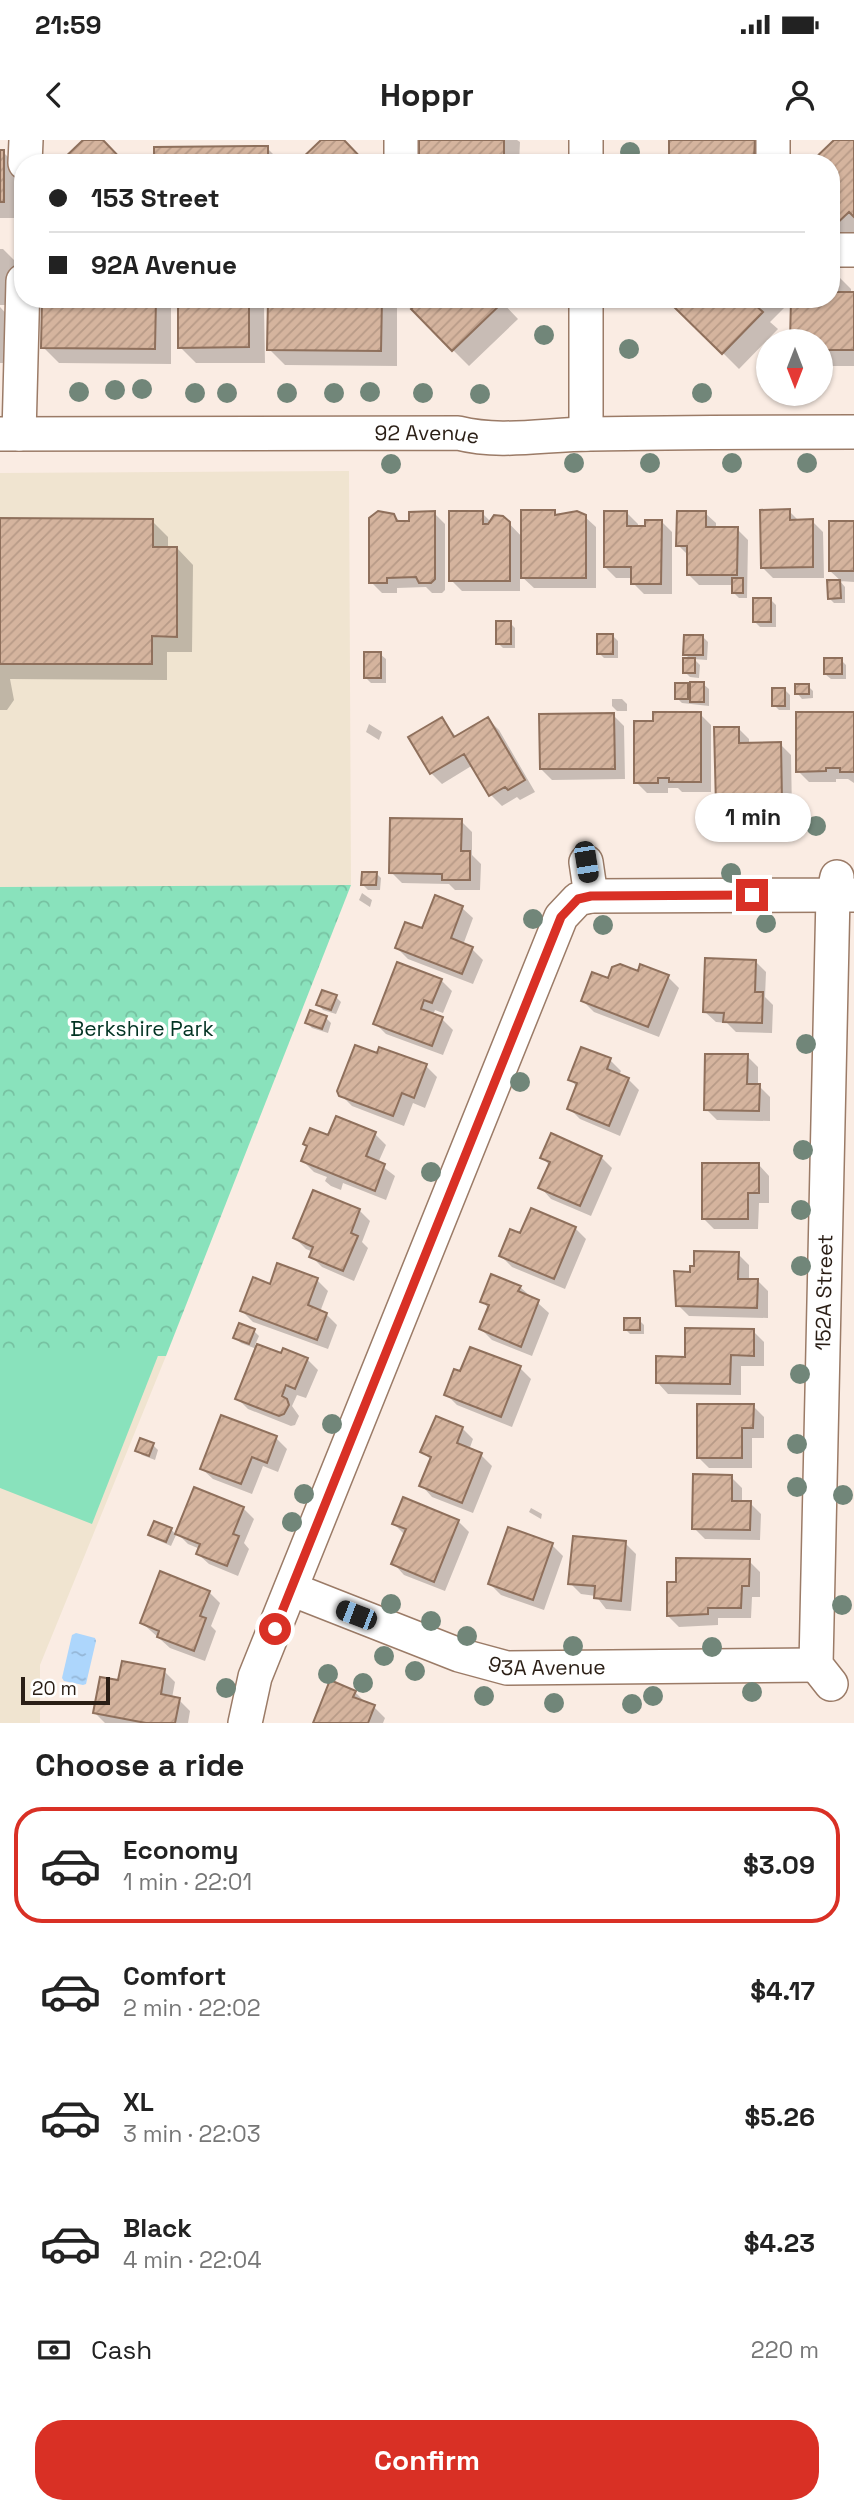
<!DOCTYPE html>
<meta charset="utf-8">
<style>
:root{--surface:#fff;--page:#f6f6f6;--text:#222;--muted:#767676;--line:#e0e0e0;--accent:#d93025}
body{margin:0;font-family:"Space Grotesk",sans-serif;background:var(--page);color:var(--text);height:100vh;display:flex;flex-direction:column;font-size:26px;white-space:nowrap}
*{box-sizing:border-box;margin:0}
p{font-size:23px;color:var(--muted)}
.icon{flex:none;width:38px;height:38px;fill:none;stroke:currentColor;stroke-width:2;stroke-linecap:round;stroke-linejoin:round}
.map{position:relative;height:1583px;overflow:hidden}
.drawer{display:flex;flex-direction:column;background:var(--surface);flex:1}
.drawer>*{flex:none}
.guide{position:absolute;left:14px;top:14px;width:826px;height:154px;border-radius:28px;box-shadow:0 2px 5px #0004;display:grid;align-content:center;height:154px;padding:0 35px;background:var(--surface)}
.needle{width:46px;rotate:180deg}
.controls{position:absolute;left:756px;top:189px;display:grid;gap:14px}
.controls a{display:grid;place-items:center;width:77px;height:77px;border-radius:50%;background:var(--surface);box-shadow:0 2px 5px #0004;font-size:35px}
.scale{position:absolute;left:21px;bottom:18px;width:89px;box-sizing:border-box;padding-left:7px;border:4px solid #2a1e15;border-top:0;font-size:19px;line-height:24px;white-space:nowrap;color:#2a1e15;-webkit-text-stroke:5px #fff;paint-order:stroke}
.end{position:absolute;width:32px;height:32px;margin:-16px;border:9px solid #d93025;background:#fff;box-shadow:0 0 0 4px #fff}
.from{border-radius:50%}
.bubble{position:absolute;height:49px;border-radius:24px;background:var(--surface);box-shadow:0 2px 5px #0004;font-size:23px;font-weight:700;line-height:49px;text-align:center}
.car{position:absolute;width:21px;height:42px;margin:-21px -10px;border-radius:9px;box-shadow:0 0 5px 2px #0007;background:linear-gradient(#222 24%,#8ab4d8 0 40%,#222 0 76%,#8ab4d8 0 86%,#222 0)}
.guide b{display:flex;align-items:center;gap:24px;height:66px;font-size:26px}
.guide b+b{border-top:2px solid var(--line)}
.guide i{width:18px;height:18px;background:var(--text)}
ul{padding:0;list-style:none}
li{display:flex;align-items:center;gap:21px;height:116px;margin:0 14px 10px;padding:0 21px;border:4px solid transparent;border-radius:28px}
li div{flex:1}
li b{display:block;font-size:26px}
li em{font-style:normal;font-weight:700}
li.current{border-color:var(--accent)}
li>.icon{width:63px;height:63px;stroke-width:1.5}
h2{padding:0 35px;font-size:32px;line-height:84px}
.pay{display:flex;align-items:center;gap:18px;height:77px;padding:0 35px;font-size:26px}
.pay p{margin-inline-start:auto}
.cta{display:flex;gap:14px;margin-top:auto;padding:14px 35px}
.cta a{flex:1;height:80px;border-radius:28px;background:var(--accent);color:#fff;font-size:28px;font-weight:700;line-height:80px;text-align:center}
.status{display:flex;justify-content:space-between;align-items:center;height:49px;padding:0 35px;background:var(--surface);direction:ltr}
.status svg{height:19px;fill:currentColor}
header{display:flex;justify-content:space-between;align-items:center;height:91px;padding:0 35px;background:var(--surface);font-size:32px;font-weight:700}
.map>svg:first-child{display:block}
.education{fill:#f0e4d0}
.grass{fill:#89e2bc}
.park{fill:url(#park-crowns)}
.water{fill:url(#water-ripples)}
.shadow{fill:#0003}
.building{fill:url(#building-hatch);stroke:#8f705c;stroke-width:2}
.lines{fill:none;stroke-linecap:round;stroke-linejoin:round}
.minor-casing{stroke:#9b7b67;stroke-width:36}
.minor{stroke:#fff;stroke-width:33}
.tree{fill:#718679}
.route{stroke:#d93025;stroke-width:9}
.labels{text-anchor:middle;stroke-width:7;stroke-linejoin:round;paint-order:stroke}
.street-label{font-size:21px;fill:#2a1e15;stroke:#fff}
.park-label{font-size:21px;fill:#013222;stroke:#fff}
</style>
<div class="status"><b>21:59</b><svg viewBox="0 0 49 12"><path d="M0 12V9h3v3zM5 12V6h3v6zM10 12V3h3v9zM15 12V0h3v12zM26 1h20v11H26zM47 4h2v5h-2z"/></svg></div>
<header><svg class="icon" aria-label="back" viewBox="0 0 24 24"><path d="M15 5l-7 7 7 7"/></svg>Hoppr<svg class="icon" aria-label="person" viewBox="0 0 24 24"><circle cx="12" cy="8" r="4"/><path d="M4 21q1-7 8-7t8 7"/></svg></header>
<div class="map">
<svg width="854" height="1583" viewBox="0 0 854 1583">
<defs>
<pattern id="park-crowns" width="20" height="18" patternUnits="userSpaceOnUse" patternTransform="scale(1.75)"><rect width="20" height="18" fill="#89e2bc"/><path d="M2 6a3 3 0 1 1 6 0M12 15a3 3 0 1 1 6 0" fill="none" stroke="#76c1a1"/></pattern>
<pattern id="water-ripples" width="26" height="14" patternUnits="userSpaceOnUse" patternTransform="scale(1.75)"><rect width="26" height="14" fill="#add6fc"/><path d="M2 4q2-2 4 0t4 0M15 11q2-2 4 0t4 0" fill="none" stroke="#95b7d7"/></pattern>
<pattern id="building-hatch" width="6" height="6" patternUnits="userSpaceOnUse" patternTransform="scale(1.75)"><rect width="6" height="6" fill="#d5b49e"/><path d="M-1 1l2-2M0 6l6-6M5 7l2-2" fill="none" stroke="#b79a87"/></pattern>
</defs>
<rect width="100%" height="100%" fill="#faece3"/>
<path class="education" d="M349,331l2,414 -351,2v-414z
M0,1216h166l-126,309v58h-40z"/>
<path class="grass" d="M0,839l265,104 -173,441 -92,-36z"/>
<path class="park" d="M351,745l-185,471h-166v-469z"/>
<path class="water" d="M76,1493l19,5 1,3 -10,43 -3,1 -19,-4 -2,-3 10,-43z"/>
<path class="shadow" d="M421,0h96l3,2 -1,21h-94l-5,-7z
M671,0h91l8,23h-99z
M836,0h18v99l-6,5 -17,-16z
M267,8l15,15h-126z
M0,12h3l16,16v50h-19z
M0,109h3l16,16v25l-4,15h-15z
M835,133l16,16v5h3v72h-33v-25h-29v-42h39z
M43,159h122l6,7v58l-112,-1 -16,-16z
M180,159h77l7,8 1,56h-69l-16,-16z
M269,159h120l8,9v58l-112,-1 -16,-16z
M499,159l19,20 -49,47 -16,-16 -32,-49z
M678,159h99l8,8 -15,15 8,7 -39,40 -65,-65z
M0,167l15,16 4,40h-19z
M789,371l10,10h13l11,11 1,46h-51l-11,-11z
M554,372l4,4h26l12,11v61h-62l-14,-13v16h-58l-11,-11 31,-67 9,9 12,-5 20,21z
M434,373l11,11v66l-3,3h-10l-6,-6 -29,1v5h-15l-11,-11 22,-67 8,7h10z
M627,373l11,11v3h9l14,-6 11,11v62h-28l-11,-11v-5h-17l-11,-11z
M705,373l11,10v5l21,1 11,11 -1,58h-8l-5,-5v-8h-35l-11,-11 1,-18 -11,-11z
M0,380l152,1 16,16v11h9l16,17 -1,87h-25v28l-157,-1 4,21 -7,10h-7z
M854,383v59l-14,-1 5,6v16h-11l-5,-5v-16l12,-1 -11,-10z
M771,460l5,5v22h-16l-5,-5z
M510,483l5,5v20h-12l-5,-5z
M612,495l6,6v17h-14l-5,-5z
M703,497l5,5 -1,18 -13,-1 6,6 -1,13 -9,-1 -5,-5 6,-12 -6,-6z
M380,514l6,5v24h-15l-5,-5z
M841,520l5,5v14h-15l-6,-5z
M703,544l6,5v17l-27,-3 -5,-5 10,-13 5,4z
M808,546l5,5v7l-11,1 -5,-6z
M785,550l5,5v15h-11l-5,-5z
M612,559h10l5,5v7h-10l-5,-5z
M854,573v70l-6,-4h-12v3h-27l-11,-11z
M700,574l11,11v67h-29l-4,-4h-10v5h-21l-11,-11 18,-59z
M613,575l11,11 1,53 -73,1 -11,-11z
M442,579l15,19 31,-19 11,11 36,62 -15,8 -3,-3 -15,9 -11,-11 -18,-30 -31,19 -11,-11z
M369,584l13,8 -3,8 -13,-8z
M738,588l11,11v5h31l11,11 1,57 -42,1v3l-9,3 -12,-3 -12,-11z
M461,681l11,11v23l9,9 -1,26h-25l-6,-6 -47,-1 -11,-11z
M376,733l5,5 -1,12h-12l-5,-5z
M362,753l10,7 -2,7 -11,-7z
M462,768l11,10 -10,27 9,4 11,11 -10,24 -65,-25 -11,-11z
M755,821l11,11 -1,25 8,8 -1,28 -36,-1 -9,-9 -11,-1 -11,-10z
M639,833l29,4 11,11 -20,49 -65,-25 -11,-11 26,-20z
M441,840l11,11 -9,22 -8,-3 -2,5 9,4 11,11 -10,25 -57,-21 -11,-11z
M336,857l5,5 -5,12 -13,-4 -5,-6z
M326,878l5,5 -3,10 -16,-5 -5,-5z
M378,915l48,11 11,11 -12,31 -12,-5 -9,23 -52,-20 -11,-11z
M747,916l11,11v18l12,12v24l-53,-1 -11,-11z
M610,920l11,11 -2,4 9,4 11,11 -19,46 -40,-17 -11,-11 8,-21 -7,-8z
M375,994l11,11 -8,18 17,13 -9,24 -43,-17 -2,7 -10,-4 -6,-5 2,-4 -13,-5 -11,-11 5,-14 -3,-3 24,-7z
M542,1017h59l11,11 -21,48 -40,-17 -10,-11 9,-22z
M759,1025l10,11v27h-10l-1,26h-44l-11,-11z
M359,1070l11,11 -8,21 6,6 -14,33 -32,-14 -11,-11 2,-4 -7,-3 -11,-11z
M575,1088l11,11 -21,50 -53,-22 -11,-11 20,-21z
M738,1114l11,11v15h8l11,11v27l-79,-2 -11,-11 14,-31z
M317,1140l11,11 -8,21 6,2 11,11 -9,24 -75,-27 -11,-11 29,-25z
M520,1147l29,26 -17,43 -40,-16 -11,-11 8,-20 -7,-8z
M639,1180l5,5v9h-14l-5,-5z
M254,1191l5,5 -4,9 26,10 26,4 11,11 -12,28 -9,-3 -5,11 7,10 -4,9 -4,1 -43,-17 -11,-11 20,-49 -16,-6 -5,-5z
M753,1191l11,11v24h-23v29l-73,-1 -10,-11 29,-24z
M520,1228l11,11 -19,48 -55,-22 -11,-11z
M753,1266l11,11v21h-12v30h-43l-11,-11z
M462,1288l11,11 -4,11 12,5 11,11 -19,47 -41,-16 -10,-11 10,-25 -10,-10z
M276,1298l11,11 -9,23 -15,-6 -11,28 -39,-15 -11,-10z
M153,1305l5,5 -3,10 -13,-5 -5,-5z
M731,1337l11,11v15h8l11,11 -1,26 -55,-1 -11,-11z
M243,1368l11,11 -10,24 5,6 -11,27 -29,-12 -11,-10 2,-5 -12,-5 -11,-11z
M531,1368l11,6 -1,5 -12,-7z
M458,1381l11,11 -24,59 -41,-16 -10,-11 11,-29 -11,-11z
M171,1389l5,6 -5,11 -16,-7 -5,-5z
M625,1403l11,11 -5,57 -25,-2 -10,-13 -15,-2 -11,-11z
M552,1405l11,11 -19,54 -43,-15 -11,-11z
M749,1421l11,11v25h-8l-1,21h-33v7l-39,2 -11,-11 10,-32z
M209,1452l11,11 -9,23 5,5 -11,30 -35,-13 -28,-25z
M164,1531l11,11 -3,16 7,2 11,11 -2,12h-83l-10,-10 25,-31z
M331,1543l24,9 12,12 7,3 11,11 -2,5h-68z"/>
<path class="building" d="M83,0h20l22,23h-66z
M321,0h23l22,23h-69z
M419,0h85v23h-81v-6h-4z
M669,0h86l-1,18h-4v5h-81z
M834,0h20v77l-5,-5 -18,17v-66h-21z
M268,6v17h-114v-16z
M0,10h4v52h-4z
M831,131h5v21h18v58h-33v-9h-31l1,-42h40z
M42,159h114l-1,50 -114,-1z
M178,159h71v48l-71,1z
M268,159h114l-1,52 -114,-1z
M417,159h83l3,3 -51,49 -41,-42 8,-8z
M676,159h85l-6,6 8,7 -41,42 -51,-50z
M790,369v11l23,-1v48l-52,1 -1,-58z
M521,370h34v5l22,-4 9,4v63h-65z
M378,371l16,3 3,7h12v-9l26,-1v68l-4,4h-12l-3,-6 -29,1v5h-18v-65z
M449,371h34v13h5l6,-9 9,1 7,6v59h-61z
M604,371h23v15h18v-6h17l-1,64h-30v-17h-27z
M677,371h29v16h32l-1,48h-50v-29h-11z
M0,378l153,1v28h24v90l-25,-1v28h-152z
M829,381h25v50h-25z
M732,438h11v15h-11z
M827,440h13l1,18 -13,1z
M753,458h18v24h-18z
M496,481h15v23h-15z
M597,494h16v20h-16z
M684,495h19v20h-20z
M364,512h17v26h-17z
M683,518h12v15h-12z
M824,518h18v16h-18z
M690,542h14v20h-14z
M675,543h13v16h-13z
M795,544h14v10h-14z
M772,548h13v18h-13z
M653,572h48v70h-32v-4h-11v5h-24v-62h19z
M796,572h58v60h-14v-4h-14v3l-30,1z
M614,573l1,56h-75l-1,-55z
M442,577l12,20 34,-20 37,63 -17,10 -3,-3 -16,9 -25,-42 -34,20 -22,-37z
M714,587h25v16l42,-1 1,60h-42v3l-11,4 -13,-3z
M390,678l72,1 -1,32h9v29h-28v-6l-53,-1z
M362,732h15l-1,13h-15z
M435,755l28,11 -12,32 22,9 -11,27 -67,-26 10,-26 17,6z
M705,818l51,2 -1,32h8l-1,31 -39,-1 1,-9 -21,-1z
M397,822l45,17 -10,24 -8,-3 -3,9 22,8 -11,29 -59,-22z
M620,824l18,7 2,-7 29,11 -21,52 -67,-26 11,-29 16,6 4,-11z
M322,850l15,5 -6,15 -15,-5z
M310,870l17,6 -5,13 -17,-6z
M355,905l22,8 2,-6 48,17 -13,34 -12,-5 -9,23 -54,-20 -2,-5z
M581,907l30,11 -4,11 22,9 -20,48 -42,-17 10,-26 -9,-3z
M705,914h43l-1,30h13l-1,27 -55,-1z
M336,976l40,16 -10,24 19,8 -10,27 -74,-30 6,-15 -4,-2 7,-16 18,7z
M551,993l51,23 -22,50 -42,-18 12,-26 -10,-4z
M702,1023h57v30h-11v26h-46z
M313,1050l47,19 -9,24 7,3 -15,35 -34,-14 4,-10 -20,-9z
M531,1068l45,19 -22,52 -55,-23 11,-27 10,4z
M694,1111l45,1 -1,27h20l-1,29 -81,-2 -2,-35 16,1v-6h4z
M277,1123l41,15 -10,27 19,8 -10,27 -77,-29 13,-34 17,7z
M491,1134l30,12 -3,5 21,9 -18,47 -42,-18 10,-24 -9,-3z
M624,1178h16v12h-16z
M239,1183l16,6 -6,15 -16,-6z
M685,1188l69,1v27l-23,-1 -1,29 -74,-1v-27l29,1z
M257,1204l24,9 2,-5 25,10 -13,31 -9,-4 -4,11 5,3 2,6 -5,9 -5,2 -44,-17z
M470,1207l51,19 -20,51 -57,-22 10,-26 6,2z
M697,1264h57l-1,24h-11v30h-45z
M221,1275l56,21 -10,27 -15,-6 -11,27 -41,-15z
M436,1276l27,11 -6,16 25,10 -20,50 -43,-17 12,-29 -11,-5z
M140,1298l14,5 -5,13 -14,-5z
M693,1334l39,1v26h19l-1,29 -58,-1z
M194,1347l50,20 -11,27 6,2 -12,30 -31,-12 4,-10 -25,-10z
M403,1357l56,23 -25,62 -43,-18 15,-35 -14,-5z
M154,1381l18,7 -6,14 -18,-7z
M508,1387l45,16 -20,57 -45,-16z
M573,1396l53,5 -5,60 -27,-3 1,-12 -27,-2z
M676,1418l74,1 -1,27h-7l-1,22h-33v6l-41,2v-34h9z
M160,1431l50,20 -10,25 6,2 -12,33 -37,-14 2,-6 -19,-8z
M122,1521l43,8 -4,25 19,4 -5,25h-29l-53,-10 7,-36 18,3z
M330,1540l26,11 -3,6 22,8 -7,18h-55z"/>
<g class="lines">
<g class="minor-casing">
<g id="minor">
<path d="M401,0v23"/>
<path d="M25,23l1,-23"/>
<path d="M586,23v-23"/>
<path d="M773,23v-23"/>
<path d="M831,110h23"/>
<path d="M586,159v135"/>
<path id="s1" d="M0,294l458,-1c44,11 88,1 133,1 88,-2 175,-2 263,-2"/>
<path d="M19,294l4,-153"/>
<path d="M591,756l242,-1 4,-18"/>
<path id="s2" d="M291,1449l168,66 48,13 309,-3"/>
<path id="s3" d="M831,1544l-15,-19 17,-770h21"/>
<path d="M245,1583l10,-46 306,-760 17,-18 13,-3 -5,-34"/>
</g>
</g>
<use href="#minor" class="minor"/>
</g>
<g class="tree">
<circle cx="630" cy="12" r="10"/>
<circle cx="544" cy="195" r="10"/>
<circle cx="629" cy="209" r="10"/>
<circle cx="142" cy="249" r="10"/>
<circle cx="115" cy="250" r="10"/>
<circle cx="79" cy="252" r="10"/>
<circle cx="370" cy="252" r="10"/>
<circle cx="195" cy="253" r="10"/>
<circle cx="227" cy="253" r="10"/>
<circle cx="287" cy="253" r="10"/>
<circle cx="334" cy="253" r="10"/>
<circle cx="423" cy="253" r="10"/>
<circle cx="702" cy="253" r="10"/>
<circle cx="480" cy="254" r="10"/>
<circle cx="574" cy="323" r="10"/>
<circle cx="650" cy="323" r="10"/>
<circle cx="732" cy="323" r="10"/>
<circle cx="807" cy="323" r="10"/>
<circle cx="391" cy="324" r="10"/>
<circle cx="816" cy="686" r="10"/>
<circle cx="731" cy="733" r="10"/>
<circle cx="533" cy="779" r="10"/>
<circle cx="766" cy="783" r="10"/>
<circle cx="603" cy="785" r="10"/>
<circle cx="806" cy="904" r="10"/>
<circle cx="520" cy="942" r="10"/>
<circle cx="803" cy="1010" r="10"/>
<circle cx="431" cy="1032" r="10"/>
<circle cx="801" cy="1070" r="10"/>
<circle cx="801" cy="1126" r="10"/>
<circle cx="800" cy="1234" r="10"/>
<circle cx="332" cy="1284" r="10"/>
<circle cx="797" cy="1304" r="10"/>
<circle cx="797" cy="1347" r="10"/>
<circle cx="304" cy="1354" r="10"/>
<circle cx="843" cy="1355" r="10"/>
<circle cx="292" cy="1382" r="10"/>
<circle cx="391" cy="1464" r="10"/>
<circle cx="842" cy="1465" r="10"/>
<circle cx="431" cy="1481" r="10"/>
<circle cx="467" cy="1496" r="10"/>
<circle cx="573" cy="1506" r="10"/>
<circle cx="712" cy="1507" r="10"/>
<circle cx="384" cy="1516" r="10"/>
<circle cx="415" cy="1531" r="10"/>
<circle cx="328" cy="1534" r="10"/>
<circle cx="363" cy="1543" r="10"/>
<circle cx="226" cy="1548" r="10"/>
<circle cx="752" cy="1552" r="10"/>
<circle cx="484" cy="1556" r="10"/>
<circle cx="653" cy="1556" r="10"/>
<circle cx="554" cy="1563" r="10"/>
<circle cx="632" cy="1564" r="10"/>
</g>
<g class="lines">
<path class="route" d="M275,1489l286,-712 17,-18 13,-3 161,-1"/>
</g>
<g class="labels">
<g class="street-label">
<text dy="7" stroke="none"><textPath href="#s1" startOffset="427">92 Avenue</textPath></text>
<text dy="7" stroke="none"><textPath href="#s3" startOffset="397">152A Street</textPath></text>
<text dy="7" stroke="none"><textPath href="#s2" startOffset="270">93A Avenue</textPath></text>
</g>
<g class="park-label">
<text x="142" y="896">Berkshire Park</text>
</g>
</g>
</svg>
<div class="controls">
<a><svg class="needle" viewBox="-14 -14 28 28"><path d="M0-13l5 13h-10z" fill="#e53935"/><path d="M0 13l5-13h-10z" fill="#767676"/></svg></a>
</div>
<div class="scale">20 m</div>
<i class="end from" style="left:275px;top:1489px"></i>
<i class="end" style="left:752px;top:755px"></i>
<div class="bubble" style="left:695px;top:653px;width:116px">1 min</div>
<i class="car" style="left:586px;top:722px;rotate:171deg"></i>
<i class="car" style="left:356px;top:1475px;rotate:291deg"></i>
<div class="guide">
<b><i class="from"></i>153 Street</b>
<b><i></i>92A Avenue</b>
</div>
</div>
<section class="drawer">
<h2>Choose a ride</h2>
<ul>
<li class="current"><svg class="icon" aria-label="car" viewBox="0 0 24 24"><path d="M5 17H2v-5l4-1 3-4h7l3 4 3 1v5h-3M9 17h6M6 11h13"/><circle cx="7" cy="17" r="2"/><circle cx="17" cy="17" r="2"/></svg><div><b>Economy</b><p>1 min · 22:01</p></div><em>$3.09</em></li>
<li><svg class="icon" aria-label="car" viewBox="0 0 24 24"><path d="M5 17H2v-5l4-1 3-4h7l3 4 3 1v5h-3M9 17h6M6 11h13"/><circle cx="7" cy="17" r="2"/><circle cx="17" cy="17" r="2"/></svg><div><b>Comfort</b><p>2 min · 22:02</p></div><em>$4.17</em></li>
<li><svg class="icon" aria-label="car" viewBox="0 0 24 24"><path d="M5 17H2v-5l4-1 3-4h7l3 4 3 1v5h-3M9 17h6M6 11h13"/><circle cx="7" cy="17" r="2"/><circle cx="17" cy="17" r="2"/></svg><div><b>XL</b><p>3 min · 22:03</p></div><em>$5.26</em></li>
<li><svg class="icon" aria-label="car" viewBox="0 0 24 24"><path d="M5 17H2v-5l4-1 3-4h7l3 4 3 1v5h-3M9 17h6M6 11h13"/><circle cx="7" cy="17" r="2"/><circle cx="17" cy="17" r="2"/></svg><div><b>Black</b><p>4 min · 22:04</p></div><em>$4.23</em></li>
</ul>
<div class="pay"><svg class="icon" aria-label="cash" viewBox="0 0 24 24"><path d="M3 7h18v10H3z"/><circle cx="12" cy="12" r="2"/></svg>Cash<p>220 m</p></div>
<div class="cta"><a>Confirm</a></div>
</section>
